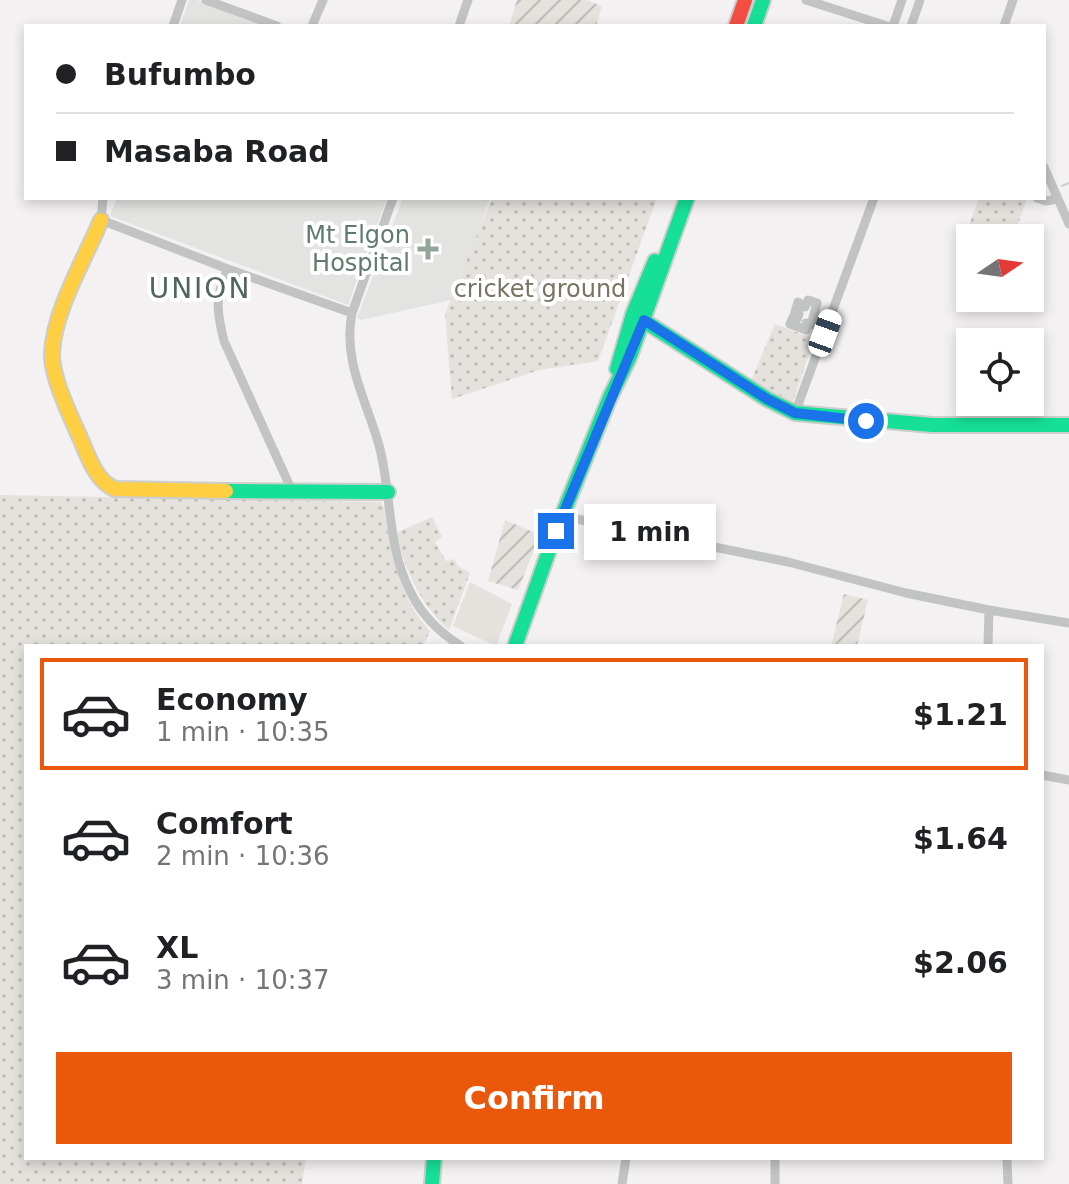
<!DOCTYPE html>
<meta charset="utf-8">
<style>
:root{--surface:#fff;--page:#f6f6f6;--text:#202124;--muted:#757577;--line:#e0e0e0;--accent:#ea580c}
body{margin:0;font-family:"DejaVu Sans",sans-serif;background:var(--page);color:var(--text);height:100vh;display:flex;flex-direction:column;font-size:30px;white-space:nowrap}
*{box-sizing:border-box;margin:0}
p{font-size:26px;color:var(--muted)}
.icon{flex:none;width:44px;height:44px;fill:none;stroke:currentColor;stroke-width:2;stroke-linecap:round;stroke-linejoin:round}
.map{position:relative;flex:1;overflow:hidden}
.sheet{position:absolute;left:24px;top:644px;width:1020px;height:516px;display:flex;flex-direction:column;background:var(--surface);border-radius:0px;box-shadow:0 4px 12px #0003}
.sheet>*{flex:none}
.banner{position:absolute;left:24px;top:24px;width:1022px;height:176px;border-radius:0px;box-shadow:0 4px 12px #0003;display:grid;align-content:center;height:176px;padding:0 32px;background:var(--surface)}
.needle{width:52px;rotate:77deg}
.tools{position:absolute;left:956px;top:224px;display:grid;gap:16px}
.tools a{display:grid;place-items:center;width:88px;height:88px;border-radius:0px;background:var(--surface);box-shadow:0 4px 12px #0003;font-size:40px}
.end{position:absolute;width:36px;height:36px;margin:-18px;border:10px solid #1a73e8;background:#fff;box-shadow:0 0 0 4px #fff}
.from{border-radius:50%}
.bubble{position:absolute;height:56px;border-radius:0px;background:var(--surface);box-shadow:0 4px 12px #0003;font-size:26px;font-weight:700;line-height:56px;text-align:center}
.car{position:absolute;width:24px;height:48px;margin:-24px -12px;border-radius:10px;box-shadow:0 0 6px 2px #0007;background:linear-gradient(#fff 24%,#345 0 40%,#fff 0 76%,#345 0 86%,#fff 0)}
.banner b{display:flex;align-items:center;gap:28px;height:76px;font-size:30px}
.banner b+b{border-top:2px solid var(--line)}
.banner i{width:20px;height:20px;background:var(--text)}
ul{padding:14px 0 0;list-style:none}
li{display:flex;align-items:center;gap:24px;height:112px;margin:0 16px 12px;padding:0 16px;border:4px solid transparent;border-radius:0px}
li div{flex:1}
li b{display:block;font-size:30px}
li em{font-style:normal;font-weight:700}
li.on{border-color:var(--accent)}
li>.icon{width:72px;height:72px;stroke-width:1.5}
.action{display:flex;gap:16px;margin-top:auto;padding:16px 32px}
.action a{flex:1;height:92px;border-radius:0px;background:var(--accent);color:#fff;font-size:32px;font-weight:700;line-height:92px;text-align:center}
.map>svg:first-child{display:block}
.built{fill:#e3e4e2}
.grass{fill:url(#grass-dots)}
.garden{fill:url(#garden-furrows)}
.pitch{fill:#e5e2de}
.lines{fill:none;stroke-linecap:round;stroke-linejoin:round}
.stream{stroke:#c7d3ca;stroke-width:2}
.fast-casing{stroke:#cccdcc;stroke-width:18}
.slow-casing{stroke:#cccdcc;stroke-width:18}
.jam-casing{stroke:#cccdcc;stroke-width:18}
.street{stroke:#c1c4c2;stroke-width:9}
.fast{stroke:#16e098;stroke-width:14}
.slow{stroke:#ffcf43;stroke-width:14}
.jam{stroke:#f24e42;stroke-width:14}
.route{stroke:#1a73e8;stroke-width:10}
.poi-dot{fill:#93a49a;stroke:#fff;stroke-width:3}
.labels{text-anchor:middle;stroke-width:8;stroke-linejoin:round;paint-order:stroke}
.poi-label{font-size:24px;fill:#5f7b6b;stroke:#fff;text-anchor:end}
.park-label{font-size:24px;fill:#787362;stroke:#fff}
.quarter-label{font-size:28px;letter-spacing:2px;fill:#51665a;stroke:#fff}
</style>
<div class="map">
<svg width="1069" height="1184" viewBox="0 0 1069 1184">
<defs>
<pattern id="grass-dots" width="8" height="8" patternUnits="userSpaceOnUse" patternTransform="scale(2)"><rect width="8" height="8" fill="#e5e2de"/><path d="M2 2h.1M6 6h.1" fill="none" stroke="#bdbcb8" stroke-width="1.8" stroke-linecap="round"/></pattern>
<pattern id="garden-furrows" width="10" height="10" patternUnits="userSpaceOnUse" patternTransform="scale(2)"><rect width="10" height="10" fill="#e5e2de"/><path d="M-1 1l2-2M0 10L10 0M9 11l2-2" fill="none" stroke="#bdbcb8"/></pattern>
</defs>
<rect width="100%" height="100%" fill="#f3f1f1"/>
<path class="built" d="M189,0h8l69,26h-86z
M117,198h270l-39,107 -238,-89z
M403,198h87l-34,101 -95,21 -4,-2z"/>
<path class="grass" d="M492,198h165l-59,163 -59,9 -87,29 -7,-85z
M979,198h48l-14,40h-43l-5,-2z
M775,324l39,15 -21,63 -42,-21z
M0,495l381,7 3,6c6,44 15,89 46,123l-7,15h-397v512h280l-4,26h-302z
M432,517l10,20 -7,5 11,19 8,-2 4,7 12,7 -21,57c-29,-26 -44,-60 -53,-97z"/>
<path class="garden" d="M517,0h69l16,6 -6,20h-87z
M505,520l35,15 -22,55 -30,-9z
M844,594l24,6 -11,46h-26z"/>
<path class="pitch" d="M470,582l42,22 -16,42 -43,-20z"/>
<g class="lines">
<path class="stream" d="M1062,186l7,-3"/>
<g class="fast-casing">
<path id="fast" d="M754,26l9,-26
M633,314l134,85 28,14 137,12h137
M617,369l16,-55 22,-53
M226,491l162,1
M515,646l41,-115 54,-134 20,-41 57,-158
M432,1184l2,-26"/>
</g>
<g class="slow-casing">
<path id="slow" d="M101,220c-16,39 -47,90 -49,133 -1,24 19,64 29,87 7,17 16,42 34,49l111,2"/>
</g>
<g class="jam-casing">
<path id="jam" d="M736,26l9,-26"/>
</g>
<path class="street" d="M206,0l71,26
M806,0l81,26
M173,26l9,-26
M312,26l11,-26
M459,26l9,-26
M893,26l9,-26
M911,26l9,-26
M1004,26l9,-26
M1044,167l25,57
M103,198l-2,22 127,49 124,44
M393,198l-41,115c-10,49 16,90 28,136 12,49 7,99 31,144 11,22 29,40 50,53
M1037,198l9,3 11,-2
M228,269c-14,27 -11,44 -4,72l69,152
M790,324l3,-7 4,2 2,-5 -4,-2 3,-10 7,5 3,-7 9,3 -6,22 -5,-2v7l-16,-6
M795,413l79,-215
M562,516l226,46 118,31 83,17 80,13
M988,646l1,-36
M1042,775l27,5
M775,1158v26
M1007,1158l1,26
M622,1184l4,-26"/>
<use href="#fast" class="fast"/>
<use href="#slow" class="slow"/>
<use href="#jam" class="jam"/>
</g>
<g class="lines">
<path class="route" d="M556,531l88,-211 123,79 28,14 71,8"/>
</g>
<path class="poi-dot" d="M424 237h8v8h8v8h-8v8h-8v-8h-8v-8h8z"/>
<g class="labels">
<g class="poi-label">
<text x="410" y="243">Mt Elgon<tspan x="410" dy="28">Hospital</tspan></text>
</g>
<g class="park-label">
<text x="540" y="297">cricket ground</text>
</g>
<g class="quarter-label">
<text x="200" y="298">UNION</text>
</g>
</g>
</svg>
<div class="tools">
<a><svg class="needle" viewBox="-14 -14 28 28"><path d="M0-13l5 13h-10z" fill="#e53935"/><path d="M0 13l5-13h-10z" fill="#757577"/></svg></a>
<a><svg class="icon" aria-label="locate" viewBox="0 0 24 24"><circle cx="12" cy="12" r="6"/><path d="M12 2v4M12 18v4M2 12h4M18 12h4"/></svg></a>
</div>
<i class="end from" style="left:866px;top:421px"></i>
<i class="end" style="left:556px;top:531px"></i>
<div class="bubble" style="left:584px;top:504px;width:132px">1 min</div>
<i class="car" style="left:825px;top:333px;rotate:20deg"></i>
<div class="banner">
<b><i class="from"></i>Bufumbo</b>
<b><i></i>Masaba Road</b>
</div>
<section class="sheet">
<ul>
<li class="on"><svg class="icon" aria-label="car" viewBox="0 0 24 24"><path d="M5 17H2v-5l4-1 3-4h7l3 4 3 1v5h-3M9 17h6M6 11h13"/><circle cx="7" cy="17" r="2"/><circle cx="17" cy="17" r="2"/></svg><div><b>Economy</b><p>1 min · 10:35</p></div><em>$1.21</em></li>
<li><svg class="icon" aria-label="car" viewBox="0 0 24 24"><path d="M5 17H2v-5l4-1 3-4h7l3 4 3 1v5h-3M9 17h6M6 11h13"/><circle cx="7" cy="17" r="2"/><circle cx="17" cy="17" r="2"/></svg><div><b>Comfort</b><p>2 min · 10:36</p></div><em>$1.64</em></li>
<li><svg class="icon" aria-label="car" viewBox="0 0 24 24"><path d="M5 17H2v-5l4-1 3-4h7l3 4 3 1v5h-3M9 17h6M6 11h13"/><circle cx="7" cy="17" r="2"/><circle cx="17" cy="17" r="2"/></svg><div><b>XL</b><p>3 min · 10:37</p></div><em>$2.06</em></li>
</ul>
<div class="action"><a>Confirm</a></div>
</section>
</div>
